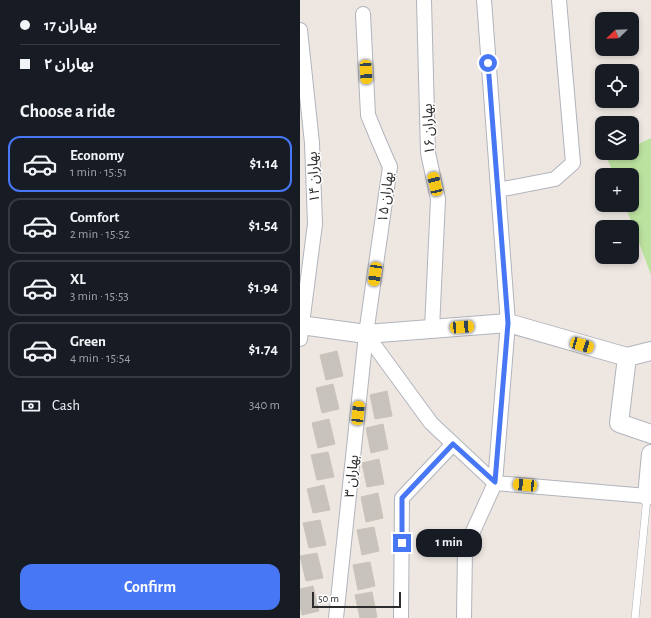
<!DOCTYPE html>
<meta charset="utf-8">
<style>
:root{--surface:#171b24;--page:#20242c;--text:#f1f3f6;--muted:#9ea1a6;--line:#363941;--accent:#4777f4}
body{margin:0;font-family:"Alegreya Sans","Noto Sans Arabic",sans-serif;background:var(--page);color:var(--text);height:100vh;display:flex;flex-direction:column;font-size:15px;white-space:nowrap}
*{box-sizing:border-box;margin:0}
p{font-size:13px;color:var(--muted)}
.icon{flex:none;width:22px;height:22px;fill:none;stroke:currentColor;stroke-width:2;stroke-linecap:round;stroke-linejoin:round}
.map{position:relative;flex:1;overflow:hidden}
.details{display:flex;flex-direction:column;background:var(--surface);width:300px}
.details>*{flex:none}
.top-card{display:grid;align-content:center;height:88px;padding:0 20px;background:var(--surface)}
.needle{width:26px;rotate:247deg}
.fabs{position:absolute;left:295px;top:12px;display:grid;gap:8px}
.fabs a{display:grid;place-items:center;width:44px;height:44px;border-radius:8px;background:var(--surface);box-shadow:0 2px 6px #0003;font-size:20px}
.scale{position:absolute;left:12px;bottom:10px;width:89px;box-sizing:border-box;padding-left:4px;border:2px solid #2d2d2d;border-top:0;font-size:11px;line-height:14px;white-space:nowrap;color:#2d2d2d;-webkit-text-stroke:3px #fff;paint-order:stroke}
.end{position:absolute;width:18px;height:18px;margin:-9px;border:5px solid #4777f4;background:#fff;box-shadow:0 0 0 2px #fff}
.from{border-radius:50%}
.bubble{position:absolute;height:28px;border-radius:12px;background:var(--surface);box-shadow:0 2px 6px #0003;font-size:13px;font-weight:700;line-height:28px;text-align:center}
.car{position:absolute;width:12px;height:24px;margin:-12px -6px;border-radius:5px;box-shadow:0 0 3px 1px #0007;background:linear-gradient(#f5c518 24%,#345 0 40%,#f5c518 0 76%,#345 0 86%,#f5c518 0)}
.top-card b{display:flex;align-items:center;gap:14px;height:38px;font-size:15px}
.top-card b+b{border-top:1px solid var(--line)}
.top-card i{width:10px;height:10px;background:var(--text)}
ul{padding:0;list-style:none}
li{display:flex;align-items:center;gap:12px;height:56px;margin:0 8px 6px;padding:0 12px;border:2px solid var(--line);border-radius:12px}
li div{flex:1}
li b{display:block;font-size:15px}
li em{font-style:normal;font-weight:700}
li.selected{border-color:var(--accent)}
li>.icon{width:36px;height:36px;stroke-width:1.5}
h2{padding:0 20px;font-size:18px;line-height:48px}
.pay{display:flex;align-items:center;gap:10px;height:44px;padding:0 20px;font-size:15px}
.pay p{margin-inline-start:auto}
.button{display:flex;gap:8px;margin-top:auto;padding:8px 20px}
.button a{flex:1;height:46px;border-radius:12px;background:var(--accent);color:#fff;font-size:16px;font-weight:700;line-height:46px;text-align:center}
main{display:flex;flex:1;min-height:0}
.map>svg:first-child{display:block}
.green{fill:#bce29f}
.building{fill:#c7c2bc;stroke:#cac3ba}
.lines{fill:none;stroke-linecap:round;stroke-linejoin:round}
.service-casing{stroke:#b1b4bd;stroke-width:8}
.minor-casing{stroke:#b1b4bd;stroke-width:16}
.tertiary-casing{stroke:#b1b4bd;stroke-width:20}
.service{stroke:#fff;stroke-width:7}
.minor{stroke:#fff;stroke-width:14}
.tertiary{stroke:#fff;stroke-width:18}
.route{stroke:#4777f4;stroke-width:5}
.labels{text-anchor:middle;stroke-width:3;stroke-linejoin:round;paint-order:stroke}
.street-label{font-size:14px;fill:#2d2d2d;stroke:#fff}
</style>
<main>
<section class="details">
<div class="top-card">
<b><i class="from"></i>بهاران 17</b>
<b><i></i>بهاران ۲</b>
</div>
<h2>Choose a ride</h2>
<ul>
<li class="selected"><svg class="icon" aria-label="car" viewBox="0 0 24 24"><path d="M5 17H2v-5l4-1 3-4h7l3 4 3 1v5h-3M9 17h6M6 11h13"/><circle cx="7" cy="17" r="2"/><circle cx="17" cy="17" r="2"/></svg><div><b>Economy</b><p>1 min · 15:51</p></div><em>$1.14</em></li>
<li><svg class="icon" aria-label="car" viewBox="0 0 24 24"><path d="M5 17H2v-5l4-1 3-4h7l3 4 3 1v5h-3M9 17h6M6 11h13"/><circle cx="7" cy="17" r="2"/><circle cx="17" cy="17" r="2"/></svg><div><b>Comfort</b><p>2 min · 15:52</p></div><em>$1.54</em></li>
<li><svg class="icon" aria-label="car" viewBox="0 0 24 24"><path d="M5 17H2v-5l4-1 3-4h7l3 4 3 1v5h-3M9 17h6M6 11h13"/><circle cx="7" cy="17" r="2"/><circle cx="17" cy="17" r="2"/></svg><div><b>XL</b><p>3 min · 15:53</p></div><em>$1.94</em></li>
<li><svg class="icon" aria-label="car" viewBox="0 0 24 24"><path d="M5 17H2v-5l4-1 3-4h7l3 4 3 1v5h-3M9 17h6M6 11h13"/><circle cx="7" cy="17" r="2"/><circle cx="17" cy="17" r="2"/></svg><div><b>Green</b><p>4 min · 15:54</p></div><em>$1.74</em></li>
</ul>
<div class="pay"><svg class="icon" aria-label="cash" viewBox="0 0 24 24"><path d="M3 7h18v10H3z"/><circle cx="12" cy="12" r="2"/></svg>Cash<p>340 m</p></div>
<div class="button"><a>Confirm</a></div>
</section>
<div class="map">
<svg width="351" height="618" viewBox="0 0 351 618">
<rect width="100%" height="100%" fill="#eee7e1"/>
<path class="green" d="M351,138v137l-26,-70h7v-30h-18l-7,-17 12,-5h13v-6z"/>
<path class="building" d="M37,351l6,25 -17,4 -6,-25z
M33,384l6,25 -17,4 -6,-25z
M87,391l5,25 -17,3 -5,-24z
M29,419l6,25 -17,4 -6,-25z
M83,424l5,25 -17,4 -5,-25z
M28,452l6,25 -17,3 -6,-25z
M79,459l5,25 -17,3 -5,-24z
M24,485l6,25 -17,3 -6,-24z
M78,493l5,25 -17,4 -5,-25z
M20,520l6,25 -17,3 -6,-25z
M74,527l5,24 -17,4 -5,-25z
M17,553l6,25 -17,3 -6,-25z
M70,562l5,24 -17,4 -5,-25z
M13,586l6,25 -17,4 -2,-9v-17z
M72,592l5,25 -6,1h-11l-5,-23z"/>
<g class="lines">
<g class="service-casing">
<path id="service" d="M335,618l12,-121"/>
</g>
<g class="minor-casing">
<path id="minor" d="M124,0l4,153 10,46 -6,130
M0,30l12,113 3,81 -15,115
M198,190l57,-11 18,-16 -14,-163
M66,334l65,89 64,60 152,13
M36,618l30,-284 24,-167 -13,-30 -9,-22 -5,-101
M101,618l1,-120 51,-54
M164,618l1,-69 30,-66 13,-160 -24,-323"/>
</g>
<g class="tertiary-casing">
<path id="tertiary" d="M0,325l66,9 142,-11 119,34
M351,351l-24,6 -8,66 32,11
M347,496l4,-42"/>
</g>
<use href="#service" class="service"/>
<use href="#minor" class="minor"/>
<use href="#tertiary" class="tertiary"/>
</g>
<g class="lines">
<path class="route" d="M102,543v-45l51,-54 42,38 13,-159 -20,-260"/>
</g>
<g class="labels">
<g class="street-label">
<text transform="translate(128 129) rotate(-93)" y="5">بهاران ۱۶</text>
<text transform="translate(13 177) rotate(-93)" y="5">بهاران ۱۴</text>
<text transform="translate(85 197) rotate(-83)" y="5">بهاران ۱۵</text>
<text transform="translate(51 476) rotate(-84)" y="5">بهاران ۳</text>
</g>
</g>
</svg>
<div class="fabs">
<a><svg class="needle" viewBox="-14 -14 28 28"><path d="M0-13l5 13h-10z" fill="#e53935"/><path d="M0 13l5-13h-10z" fill="#9ea1a6"/></svg></a>
<a><svg class="icon" aria-label="locate" viewBox="0 0 24 24"><circle cx="12" cy="12" r="6"/><path d="M12 2v4M12 18v4M2 12h4M18 12h4"/></svg></a>
<a><svg class="icon" aria-label="layers" viewBox="0 0 24 24"><path d="M12 4l9 5-9 5-9-5zM3 14l9 5 9-5"/></svg></a>
<a>+</a>
<a>−</a>
</div>
<div class="scale">50 m</div>
<i class="end from" style="left:188px;top:63px"></i>
<i class="end" style="left:102px;top:543px"></i>
<div class="bubble" style="left:116px;top:529px;width:66px">1 min</div>
<i class="car" style="left:66px;top:72px;rotate:177deg"></i>
<i class="car" style="left:135px;top:184px;rotate:347deg"></i>
<i class="car" style="left:75px;top:274px;rotate:188deg"></i>
<i class="car" style="left:162px;top:327px;rotate:86deg"></i>
<i class="car" style="left:282px;top:345px;rotate:106deg"></i>
<i class="car" style="left:58px;top:413px;rotate:6deg"></i>
<i class="car" style="left:225px;top:485px;rotate:275deg"></i>
</div>
</main>
